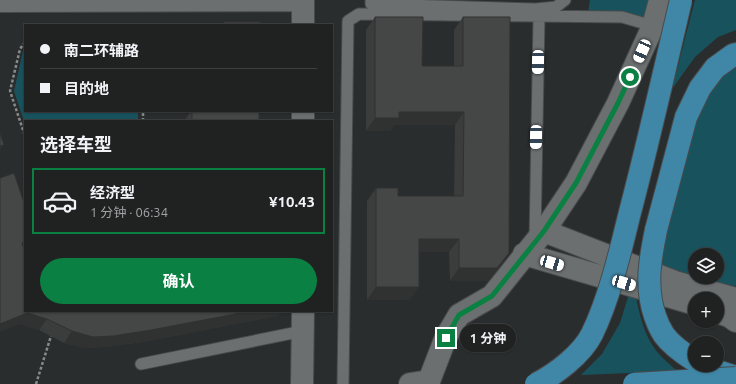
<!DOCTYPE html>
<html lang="zh">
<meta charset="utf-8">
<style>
:root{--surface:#202222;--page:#2d2f2f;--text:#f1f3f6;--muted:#a2a4a5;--line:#3d3f40;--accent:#0b8043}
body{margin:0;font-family:Ubuntu,"Noto Sans SC",sans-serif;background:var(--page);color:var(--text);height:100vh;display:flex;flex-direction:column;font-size:15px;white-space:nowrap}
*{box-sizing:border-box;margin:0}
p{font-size:13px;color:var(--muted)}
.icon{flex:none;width:22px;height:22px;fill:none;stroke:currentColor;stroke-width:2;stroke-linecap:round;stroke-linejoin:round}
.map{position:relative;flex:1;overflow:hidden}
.details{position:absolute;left:24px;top:120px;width:309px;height:192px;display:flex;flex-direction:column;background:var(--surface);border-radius:0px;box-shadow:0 1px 3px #0004,0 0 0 1px var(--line)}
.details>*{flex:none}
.banner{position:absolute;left:24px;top:24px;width:309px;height:88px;border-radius:0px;box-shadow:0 1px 3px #0004,0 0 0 1px var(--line);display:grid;align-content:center;height:88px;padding:0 16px;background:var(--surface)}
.tools{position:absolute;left:688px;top:248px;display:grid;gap:8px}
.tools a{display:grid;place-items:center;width:36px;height:36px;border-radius:50%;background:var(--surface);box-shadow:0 1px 3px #0004,0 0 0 1px var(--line);font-size:20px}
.end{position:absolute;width:18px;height:18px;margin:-9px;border:5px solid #0b8043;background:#fff;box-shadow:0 0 0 2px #fff}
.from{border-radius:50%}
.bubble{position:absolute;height:28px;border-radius:14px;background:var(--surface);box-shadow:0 1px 3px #0004,0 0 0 1px var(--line);font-size:13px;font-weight:700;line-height:28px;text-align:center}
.car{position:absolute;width:12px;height:24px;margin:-12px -6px;border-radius:5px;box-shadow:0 0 3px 1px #0007;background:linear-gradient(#fff 24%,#345 0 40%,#fff 0 76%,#345 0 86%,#fff 0)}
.banner b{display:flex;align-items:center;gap:14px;height:38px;font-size:15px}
.banner b+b{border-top:1px solid var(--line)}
.banner i{width:10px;height:10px;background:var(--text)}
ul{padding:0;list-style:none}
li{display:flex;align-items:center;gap:12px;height:66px;margin:0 8px 6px;padding:0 8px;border:2px solid transparent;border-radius:0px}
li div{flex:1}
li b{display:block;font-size:15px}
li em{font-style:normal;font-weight:700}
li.active{border-color:var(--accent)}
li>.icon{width:36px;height:36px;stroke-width:1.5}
h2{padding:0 16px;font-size:18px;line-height:48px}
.cta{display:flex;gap:8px;margin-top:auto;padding:8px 16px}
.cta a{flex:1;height:46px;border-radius:24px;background:var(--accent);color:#fff;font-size:16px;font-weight:700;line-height:46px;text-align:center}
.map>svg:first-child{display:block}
.green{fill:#18535d;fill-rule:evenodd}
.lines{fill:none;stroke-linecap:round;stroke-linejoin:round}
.service-casing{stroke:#484a4b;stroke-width:13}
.minor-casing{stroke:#484a4b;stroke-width:24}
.tertiary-casing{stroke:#484a4b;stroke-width:24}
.trunk-casing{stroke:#484a4b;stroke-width:24}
.path{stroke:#878a8b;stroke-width:2.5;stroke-dasharray:3 2;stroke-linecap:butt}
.service{stroke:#6b6f6f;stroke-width:11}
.minor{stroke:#6b6f6f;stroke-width:22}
.tertiary{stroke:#6b6f6f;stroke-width:22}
.trunk{stroke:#4087a7;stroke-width:22}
.trunk-bridge-casing{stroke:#484a4b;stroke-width:24;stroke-linecap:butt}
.trunk-bridge{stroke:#4087a7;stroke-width:22}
.wall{fill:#3a3d3c}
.shaded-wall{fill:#303231}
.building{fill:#444746;stroke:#303231}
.route{stroke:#0b8043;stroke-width:5}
</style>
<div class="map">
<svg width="736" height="384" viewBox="0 0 736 384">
<rect width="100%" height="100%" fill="#2a2d2e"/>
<path class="green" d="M590,0h59l-3,17 -58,-4z
M695,0h41v30l-18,7 -23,20 -23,32z
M25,48v63h113v10h-113v3l-11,-33 9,-40z
M736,63v223c-27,-3 -53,-11 -78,-20l21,-96 17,-58 12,-29 23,-19zM695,255h22v22h-22z
M633,281c5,25 8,52 26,73 5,6 12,11 18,17l-96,4 21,-21 18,-31z"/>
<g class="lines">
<g class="service-casing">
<path id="service" d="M371,0v4l165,5 20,-2 9,-7
M535,239l4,-222
M141,364l162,-33
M343,384l5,-363 11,-7 263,3 31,9"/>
</g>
<g class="minor-casing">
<path id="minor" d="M303,0v25
M0,1l303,-1
M303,111v10
M302,384l1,-73"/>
</g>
<g class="tertiary-casing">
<path id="tertiary" d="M544,231l131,51 61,17
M524,254l171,50
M717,312l12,4 7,5
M410,384l19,-3 17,-44 13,-22 33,-19 52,-65 32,-48 42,-80 35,-77 7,-26"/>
</g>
<g class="trunk-casing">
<path id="trunk" d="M656,230l30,-113 14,-29 15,-20 18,-13 3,-1
M703,365l11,5 22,7"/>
</g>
<path class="path" d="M25,42l-5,7 -10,42 15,45
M143,121v-10
M36,384l15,-48"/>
<use href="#service" class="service"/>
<use href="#minor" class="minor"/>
<use href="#tertiary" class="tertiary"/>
<use href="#trunk" class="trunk"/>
<g class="trunk-bridge-casing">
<path id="trunk-bridge" d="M656,230c-6,29 -11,57 -1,86 2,6 5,13 9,19 8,11 20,19 31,26
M536,384c20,-10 46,-30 56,-50 17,-35 28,-81 37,-118 19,-72 35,-144 52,-216
M634,384l102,-6"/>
</g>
<use href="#trunk-bridge" class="trunk-bridge"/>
</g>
<path class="wall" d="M375,17l47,49h32v-36l9,-13 46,236 -9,13 -12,15h-38l-1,-29h-30l-9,48h-43v-99l9,-13 22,8h56l1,-71h-61l-4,6h-24v-101z
M191,111h68v10h-75z
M24,250l1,61h256l-4,5 -134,26 -38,5 -20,1 -21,-5 -25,-13 -20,-6z"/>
<path class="shaded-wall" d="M399,112h65l-9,13h-61l-4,6h-24l9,-13z
M4,145l-4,5v-4z
M419,239h40l-10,13h-39z
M25,242v8l-11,4 8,-11z
M509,253l-9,13 -12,15h-38l9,-13z
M376,287h43l-9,13h-43z
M251,311h30l-4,5 -134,26 -38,5 -20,1 -21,-5 8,-12z
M27,313l20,6 -8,11 -20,-6 -19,8v-8z"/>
<path class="building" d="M375,17h48l-1,49h41v-49h47l-1,236 -12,15h-38v-29h-40v48h-43v-99h22v8h65l1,-84h-65v6h-24z
M224,22h36v3h-36z
M192,111h67v10h-67z
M0,133l4,12 -4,1z
M14,173l11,33v36l-3,1 3,10v58h226l-100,19 -38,6 -20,1 -21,-6 -25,-12 -20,-6 -27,11v-147v1z"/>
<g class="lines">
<path class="route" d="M446,338l13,-23 33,-19 52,-65 32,-48 42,-80 12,-26"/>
</g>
</svg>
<div class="tools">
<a><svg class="icon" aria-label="layers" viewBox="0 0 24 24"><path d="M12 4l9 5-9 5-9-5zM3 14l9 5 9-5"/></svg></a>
<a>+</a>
<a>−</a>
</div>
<i class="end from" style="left:630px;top:77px"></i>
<i class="end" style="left:446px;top:338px"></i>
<div class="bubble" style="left:460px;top:324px;width:56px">1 分钟</div>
<i class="car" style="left:642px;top:51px;rotate:204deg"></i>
<i class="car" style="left:538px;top:62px;rotate:181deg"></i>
<i class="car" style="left:536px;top:137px;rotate:181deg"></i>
<i class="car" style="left:552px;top:263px;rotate:106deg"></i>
<i class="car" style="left:624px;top:283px;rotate:106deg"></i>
<div class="banner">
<b><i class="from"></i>南二环辅路</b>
<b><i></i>目的地</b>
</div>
<section class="details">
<h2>选择车型</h2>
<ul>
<li class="active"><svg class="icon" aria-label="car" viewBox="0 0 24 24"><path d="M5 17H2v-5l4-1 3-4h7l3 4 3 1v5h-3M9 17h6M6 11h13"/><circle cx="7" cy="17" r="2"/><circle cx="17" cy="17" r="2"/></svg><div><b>经济型</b><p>1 分钟 · 06:34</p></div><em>¥10.43</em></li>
</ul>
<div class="cta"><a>确认</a></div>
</section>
</div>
